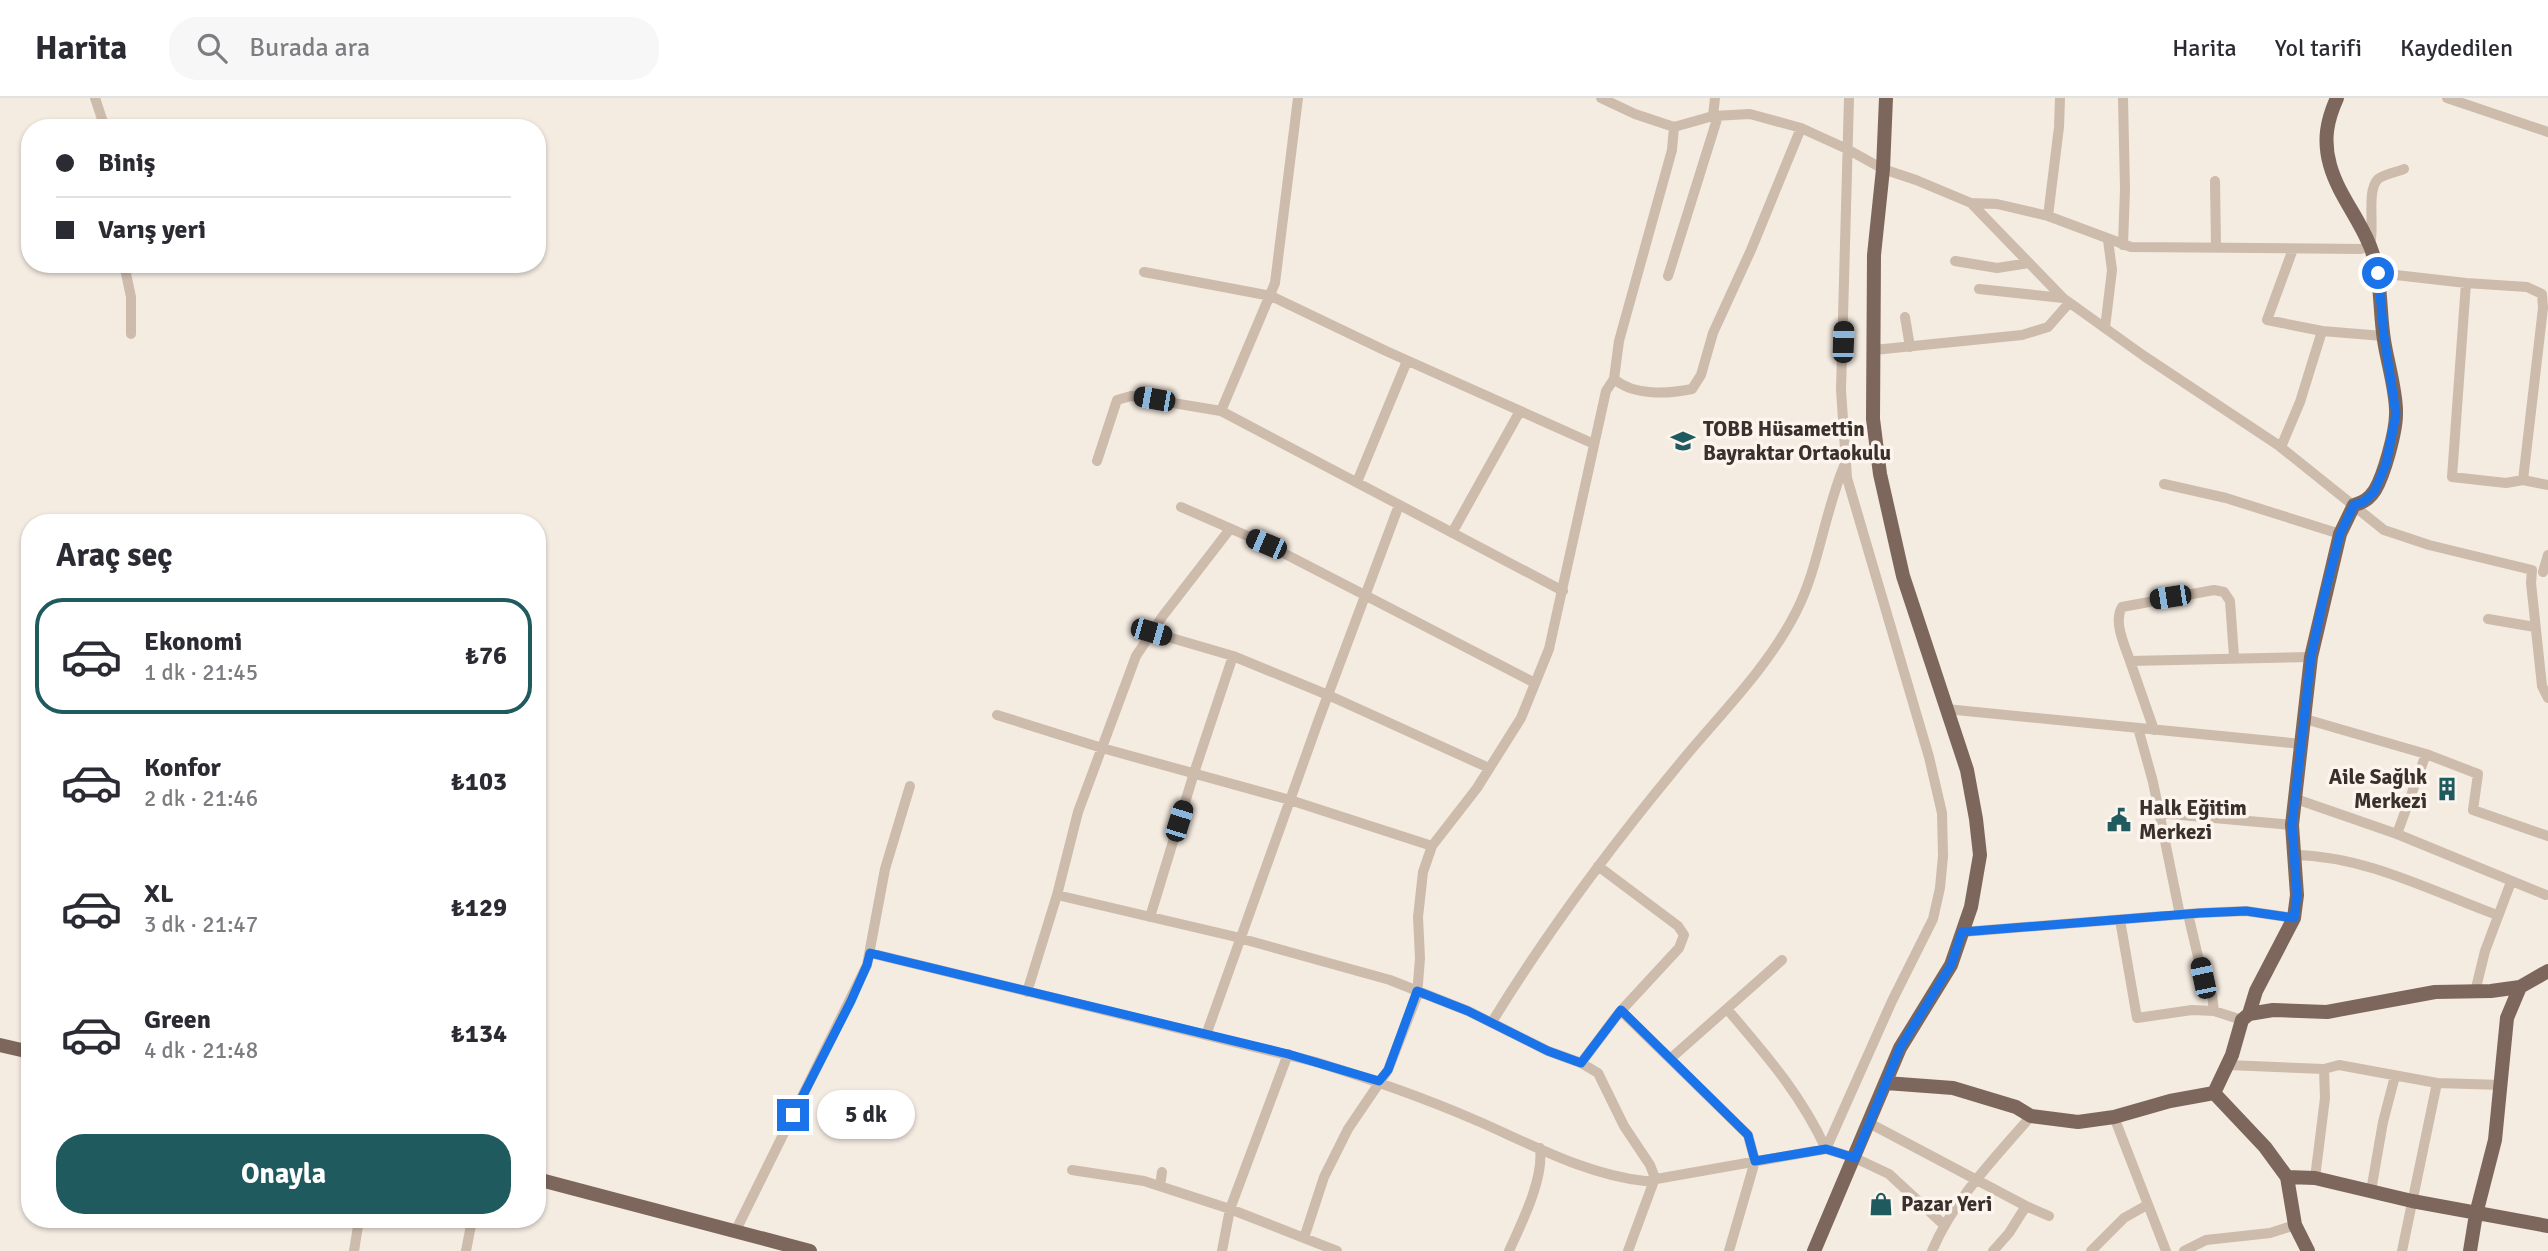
<!DOCTYPE html>
<html lang="tr">
<meta charset="utf-8">
<style>
:root{--surface:#fff;--page:#f7f7f7;--text:#2b2b33;--muted:#7c7c81;--line:#e1e1e2;--accent:#1f5a5e}
body{margin:0;font-family:Signika,sans-serif;background:var(--page);color:var(--text);height:100vh;display:flex;flex-direction:column;font-size:26px;white-space:nowrap}
*{box-sizing:border-box;margin:0}
p{font-size:23px;color:var(--muted)}
.icon{flex:none;width:38px;height:38px;fill:none;stroke:currentColor;stroke-width:2;stroke-linecap:round;stroke-linejoin:round}
.map{position:relative;flex:1;overflow:hidden}
.sheet{position:absolute;left:21px;top:416px;width:525px;height:714px;display:flex;flex-direction:column;background:var(--surface);border-radius:28px;box-shadow:0 2px 5px #0004}
.sheet>*{flex:none}
.guide{position:absolute;left:21px;top:21px;width:525px;height:154px;border-radius:28px;box-shadow:0 2px 5px #0004;display:grid;align-content:center;height:154px;padding:0 35px;background:var(--surface)}
.end{position:absolute;width:32px;height:32px;margin:-16px;border:9px solid #1a73e8;background:#fff;box-shadow:0 0 0 4px #fff}
.from{border-radius:50%}
.bubble{position:absolute;height:49px;border-radius:24px;background:var(--surface);box-shadow:0 2px 5px #0004;font-size:23px;font-weight:800;line-height:49px;text-align:center}
.car{position:absolute;width:21px;height:42px;margin:-21px -10px;border-radius:9px;box-shadow:0 0 5px 2px #0007;background:linear-gradient(#222 24%,#8ab4d8 0 40%,#222 0 76%,#8ab4d8 0 86%,#222 0)}
.guide b{display:flex;align-items:center;gap:24px;height:66px;font-size:26px}
.guide b+b{border-top:2px solid var(--line)}
.guide i{width:18px;height:18px;background:var(--text)}
ul{padding:0;list-style:none}
li{display:flex;align-items:center;gap:21px;height:116px;margin:0 14px 10px;padding:0 21px;border:4px solid transparent;border-radius:28px}
li div{flex:1}
li b{display:block;font-size:26px}
li em{font-style:normal;font-weight:800}
li.selected{border-color:var(--accent)}
li>.icon{width:63px;height:63px;stroke-width:1.5}
h2{padding:0 35px;font-size:32px;line-height:84px}
.cta{display:flex;gap:14px;margin-top:auto;padding:14px 35px}
.cta a{flex:1;height:80px;border-radius:28px;background:var(--accent);color:#fff;font-size:28px;font-weight:800;line-height:80px;text-align:center}
header{display:flex;align-items:center;gap:42px;box-sizing:border-box;height:98px;padding:0 35px;background:var(--surface);border-bottom:2px solid var(--line)}
header strong{font-size:33px}
nav{display:flex;gap:38px;margin-inline-start:auto;font-size:24px}
.search{width:490px;height:63px;background:var(--page);display:flex;align-items:center;gap:18px;box-sizing:border-box;padding:0 24px;border-radius:28px;color:var(--muted);font-size:26px}
.map>svg:first-child{display:block}
.lines{fill:none;stroke-linecap:round;stroke-linejoin:round}
.minor{stroke:#cdbbac;stroke-width:10}
.major{stroke:#7d675c;stroke-width:14}
.route{stroke:#1a73e8;stroke-width:9}
.labels{text-anchor:middle;stroke-width:7;stroke-linejoin:round;paint-order:stroke}
.poi-label{font-size:21px;font-weight:bold;fill:#3b302b;stroke:#fbf5ee;text-anchor:start}
</style>
<header>
<strong>Harita</strong>
<div class="search"><svg class="icon" aria-label="search" viewBox="0 0 24 24"><circle cx="10" cy="10" r="6"/><path d="M15 15l6 6"/></svg>Burada ara</div>
<nav><a>Harita</a><a>Yol tarifi</a><a>Kaydedilen</a></nav>
</header>
<div class="map">
<svg width="2548" height="1153" viewBox="0 0 2548 1153">
<rect width="100%" height="100%" fill="#f4ebe1"/>
<g class="lines">
<path class="minor" d="M95,0l10,30
M1601,0l34,16 39,13 39,-11 37,-2 51,14 46,21 36,20 33,11 55,23 92,95 81,58 134,89 106,85 45,15 103,25 -1,13 11,103 6,12
M2123,0l2,91 -2,56
M2447,0l101,34
M1713,18l2,-18
M1674,29l-2,23 -53,191 -5,38c20,17 54,15 78,10l9,-14 12,-42 38,-83 50,-122
M2215,83l1,66
M1971,105l26,1 51,12 83,31 230,2 9,-4c5,-18 -4,-54 8,-66 6,-5 19,-7 26,-10
M2048,118l11,-89 1,-29
M2293,151l-26,71 55,11 61,5
M1955,163l42,7 32,-5
M124,166l7,33v37
M1144,174l127,24 115,55 208,93
M2378,175l88,10 61,4 15,7 1,14 -20,172
M1668,178l50,-160
M2466,185l-14,194 54,6 17,-3 25,5
M1979,191l84,9
M1905,219l5,30
M2105,230l7,-58 -4,-30
M1874,252l148,-15 26,-8 21,-24
M1221,313l54,-128 23,-185
M2281,349l19,-45 22,-71
M1097,363l20,-61 14,-4 90,15 342,180
M1357,384l50,-121
M2164,386l62,14 114,36
M1181,409l85,37 269,139
M1452,435l68,-122
M2543,474l5,-17
M2488,521l47,8
M1151,534l82,24 95,39 161,73
M2234,559l-4,-56 -6,-9 -10,-2 -92,17c-9,15 3,39 8,54l181,-4
M2130,563l24,69
M1946,611l356,35
M997,617l105,33 188,52 142,46
M2305,621l121,35 52,20 -5,36 75,26
M2138,630l15,54 27,133
M2296,701l101,35 149,61
M2159,715l133,12
M2397,736l29,-80
M2294,757c72,1 137,36 203,60
M1057,797l175,41 158,44 78,31 80,40 33,12 17,10 26,53 26,39 5,13 -27,73
M2188,816l15,64 9,17 2,16
M1150,819l44,-144 39,-117
M2120,822l17,98 55,-8 22,1 28,9
M1963,834l237,-19 46,-2 48,7
M870,855l446,109c54,17 106,35 157,57 54,23 112,56 172,62l181,-32 29,9 34,16 54,50
M1027,894l30,-97 21,-83 58,-156 26,-39 68,-88
M2475,894l10,-41 26,-69
M1727,911c39,46 73,84 99,140
M1621,913l127,124 7,26 -26,90
M1492,924c55,-90 117,-173 184,-254 41,-51 90,-97 120,-156 23,-45 28,-98 48,-146
M1206,937l113,-316 80,-214
M1670,961l112,-99
M1581,965l37,-49 61,-66 5,-13 -6,-9 -80,-60
M2228,967l96,4 15,-4 98,18 65,2
M2114,1019l52,134
M1869,1025l157,83 23,10
M1826,1051l66,-148 41,-82 7,-31 3,-32 -1,-43 -13,-56 -82,-279 -6,-88 8,-292
M1072,1072l72,11 86,28 107,42
M2315,1080l10,-80 -1,-29
M1160,1088l2,-14
M2371,1093l12,-69 12,-46
M736,1132l131,-265 18,-96 25,-83
M1304,1140l20,-61 24,-48 40,-59 29,-74 3,-38 -2,-41 5,-45 9,-26 45,-58 44,-70 28,-69 57,-258 8,-12
M354,1153l5,-31
M466,1153l6,-31
M1222,1153l8,-42 58,-155
M1509,1153c13,-29 35,-72 31,-103
M1932,1153c22,-52 63,-93 99,-135
M1993,1153l16,-18 17,-27
M2091,1153l33,-33 23,-13
M2184,1153l22,-11 64,-7 25,-8
M2402,1153l35,-168"/>
<path class="major" d="M2249,916l7,-23 38,-73 3,-23 -5,-70 19,-168 29,-123 14,-29c9,-2 16,-7 21,-15 9,-15 21,-58 21,-76 1,-21 -9,-53 -12,-74 -5,-32 -2,-64 -14,-94 -11,-28 -32,-52 -40,-81 -7,-25 -3,-45 7,-67
M0,947l30,7
M1886,985l67,5 63,19 15,9 47,6 36,-5 56,-16 44,-8 18,-38 10,-35 7,-6 24,-4 54,2 108,-20 56,-1 29,-4 28,-16
M2214,995l51,54 22,30 8,48 13,26
M2287,1079l28,1 97,23 136,25
M537,1081l273,72
M1814,1153l86,-203 51,-83 20,-58 9,-52 -4,-36 -9,-49 -64,-194 -23,-102 -7,-55 1,-164 9,-86 3,-71
M2470,1153l6,-37 19,-74 12,-122 13,-31"/>
</g>
<g class="lines">
<path class="route" d="M793,1017l58,-114 16,-36 3,-12 418,101 91,27 9,-11 29,-79 51,20 80,40 33,12 40,-53 127,125 7,26 71,-12 29,9 45,-110 51,-83 11,-33 238,-19 46,-2 48,7 3,-23 -5,-70 19,-168 11,-52 18,-71 14,-29 9,-3 11,-10 12,-28 10,-50 -12,-78 -6,-63"/>
</g>
<defs>
<g id="school-bare" transform="scale(1.89)"><path d="M0-5L7-2L0 1L-7-2ZM-4 1L0 2.5L4 1V4Q0 6-4 4Z" fill="#1f5a5e" stroke="#fbf5ee" stroke-width="2.5" paint-order="stroke"/></g>
<g id="building-bare" transform="scale(1.89)"><path d="M-4-6H4V6H1V3H-1V6H-4ZM-2.5-4.3h1.7v1.8h-1.7ZM.8-4.3h1.7v1.8H.8ZM-2.5-1h1.7V.8h-1.7ZM.8-1h1.7V.8H.8Z" fill="#1f5a5e" stroke="#fbf5ee" stroke-width="2.5" paint-order="stroke"/></g>
<g id="civic-bare" transform="scale(1.89)"><path d="M-.6-6.5H3V-4.5H.6V-3L4-1V1h2V6H-6V1h2V-1L-.6-3ZM-1.2 2.5V6h2.4V2.5Z" fill="#1f5a5e" stroke="#fbf5ee" stroke-width="2.5" paint-order="stroke"/></g>
<g id="shop-bare" transform="scale(1.89)"><path d="M-5-2.5h2.3a2.7 3.5 0 0 1 5.4 0H5L5.5 6h-11ZM-1.5-2.5h3a1.5 2.3 0 0 0-3 0Z" fill="#1f5a5e" stroke="#fbf5ee" stroke-width="2.5" paint-order="stroke"/></g>
</defs>
<g fill-rule="evenodd">
<use href="#school-bare" x="1683" y="343"/>
<use href="#building-bare" x="2447" y="691"/>
<use href="#civic-bare" x="2119" y="722"/>
<use href="#shop-bare" x="1881" y="1106"/>
</g>
<g class="labels">
<g class="poi-label">
<text x="1703" y="338">TOBB Hüsamettin<tspan x="1703" dy="24">Bayraktar Ortaokulu</tspan></text>
<text x="2427" y="686" text-anchor="end">Aile Sağlık<tspan x="2427" dy="24">Merkezi</tspan></text>
<text x="2139" y="717">Halk Eğitim<tspan x="2139" dy="24">Merkezi</tspan></text>
<text x="1901" y="1113">Pazar Yeri</text>
</g>
</g>
</svg>
<i class="end from" style="left:2378px;top:175px"></i>
<i class="end" style="left:793px;top:1017px"></i>
<div class="bubble" style="left:817px;top:992px;width:98px">5 dk</div>
<i class="car" style="left:1843px;top:244px;rotate:2deg"></i>
<i class="car" style="left:1154px;top:301px;rotate:280deg"></i>
<i class="car" style="left:1266px;top:446px;rotate:293deg"></i>
<i class="car" style="left:2170px;top:499px;rotate:261deg"></i>
<i class="car" style="left:1151px;top:534px;rotate:106deg"></i>
<i class="car" style="left:1179px;top:723px;rotate:17deg"></i>
<i class="car" style="left:2203px;top:880px;rotate:348deg"></i>
<div class="guide">
<b><i class="from"></i>Biniş</b>
<b><i></i>Varış yeri</b>
</div>
<section class="sheet">
<h2>Araç seç</h2>
<ul>
<li class="selected"><svg class="icon" aria-label="car" viewBox="0 0 24 24"><path d="M5 17H2v-5l4-1 3-4h7l3 4 3 1v5h-3M9 17h6M6 11h13"/><circle cx="7" cy="17" r="2"/><circle cx="17" cy="17" r="2"/></svg><div><b>Ekonomi</b><p>1 dk · 21:45</p></div><em>₺76</em></li>
<li><svg class="icon" aria-label="car" viewBox="0 0 24 24"><path d="M5 17H2v-5l4-1 3-4h7l3 4 3 1v5h-3M9 17h6M6 11h13"/><circle cx="7" cy="17" r="2"/><circle cx="17" cy="17" r="2"/></svg><div><b>Konfor</b><p>2 dk · 21:46</p></div><em>₺103</em></li>
<li><svg class="icon" aria-label="car" viewBox="0 0 24 24"><path d="M5 17H2v-5l4-1 3-4h7l3 4 3 1v5h-3M9 17h6M6 11h13"/><circle cx="7" cy="17" r="2"/><circle cx="17" cy="17" r="2"/></svg><div><b>XL</b><p>3 dk · 21:47</p></div><em>₺129</em></li>
<li><svg class="icon" aria-label="car" viewBox="0 0 24 24"><path d="M5 17H2v-5l4-1 3-4h7l3 4 3 1v5h-3M9 17h6M6 11h13"/><circle cx="7" cy="17" r="2"/><circle cx="17" cy="17" r="2"/></svg><div><b>Green</b><p>4 dk · 21:48</p></div><em>₺134</em></li>
</ul>
<div class="cta"><a>Onayla</a></div>
</section>
</div>
